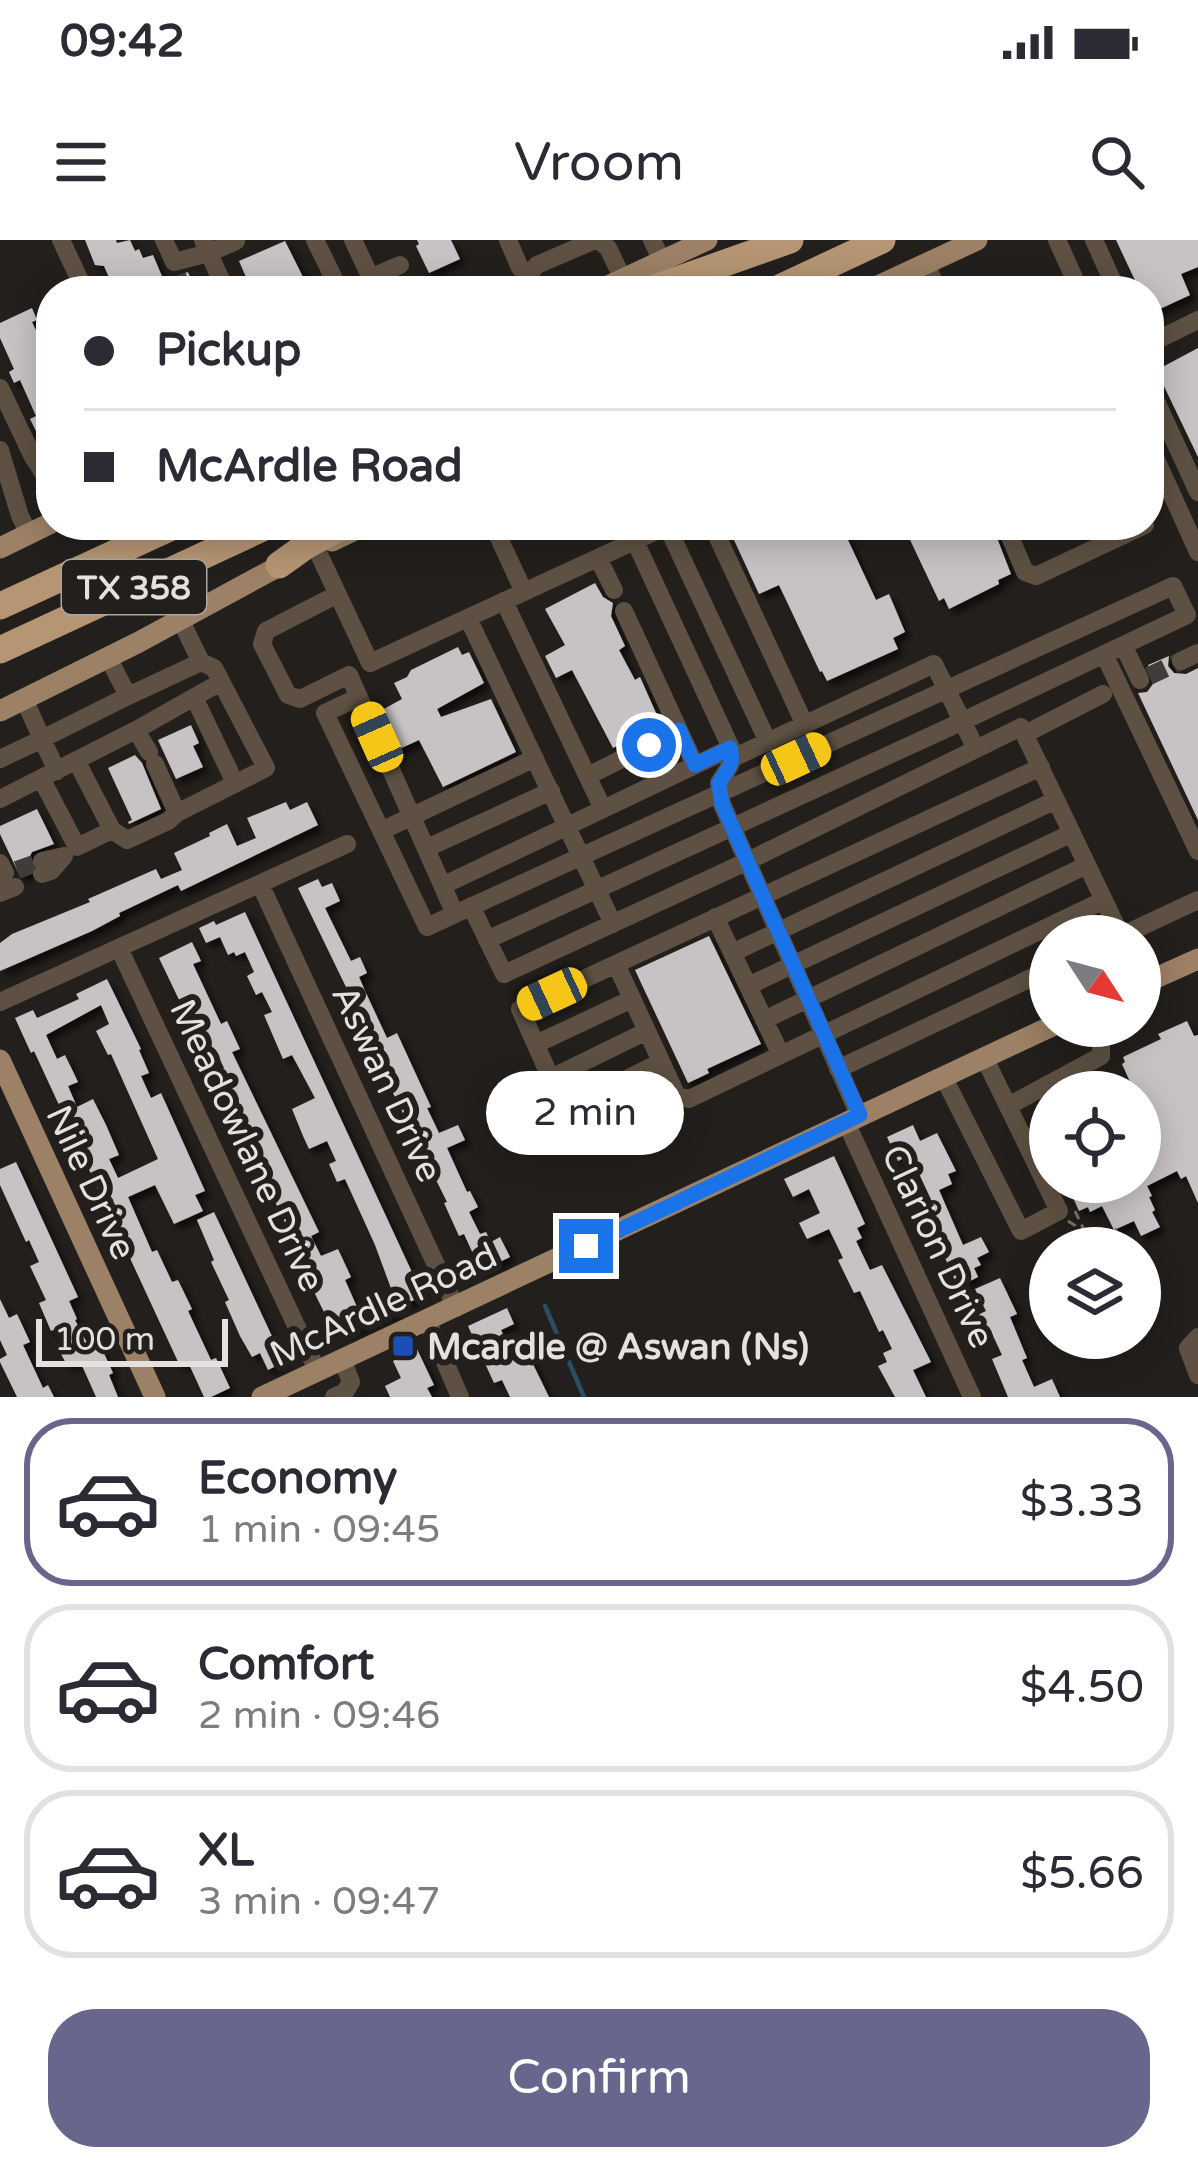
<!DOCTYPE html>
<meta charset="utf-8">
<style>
:root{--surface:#fff;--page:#f7f7f7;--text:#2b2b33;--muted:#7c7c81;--line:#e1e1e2;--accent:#68668c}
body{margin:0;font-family:"Varela Round",sans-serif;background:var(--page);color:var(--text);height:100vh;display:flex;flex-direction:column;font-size:45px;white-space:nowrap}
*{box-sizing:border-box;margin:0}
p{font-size:39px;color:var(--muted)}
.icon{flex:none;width:66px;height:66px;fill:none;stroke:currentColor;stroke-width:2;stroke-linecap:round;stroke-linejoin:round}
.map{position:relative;height:1157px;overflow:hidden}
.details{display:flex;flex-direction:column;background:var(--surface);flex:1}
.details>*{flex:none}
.hud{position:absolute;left:36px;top:36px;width:1128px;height:264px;border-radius:48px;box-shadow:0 6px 30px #0003;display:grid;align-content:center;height:264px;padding:0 48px;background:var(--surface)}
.needle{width:78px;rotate:126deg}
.fabs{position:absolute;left:1029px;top:675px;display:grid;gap:24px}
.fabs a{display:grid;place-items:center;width:132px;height:132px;border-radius:50%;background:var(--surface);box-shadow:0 6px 30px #0003;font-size:60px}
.scale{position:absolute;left:36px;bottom:30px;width:192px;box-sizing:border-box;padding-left:12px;border:6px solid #e4e2e0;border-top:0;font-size:33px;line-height:42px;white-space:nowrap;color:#e4e2e0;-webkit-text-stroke:9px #221f1c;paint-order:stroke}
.end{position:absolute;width:54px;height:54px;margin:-27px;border:15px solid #1a73e8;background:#fff;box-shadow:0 0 0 6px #fff}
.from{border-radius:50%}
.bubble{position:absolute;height:84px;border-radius:42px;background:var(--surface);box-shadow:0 6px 30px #0003;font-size:39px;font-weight:600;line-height:84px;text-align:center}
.car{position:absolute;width:36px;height:72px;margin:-36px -18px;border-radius:15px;box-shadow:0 0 9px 3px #0007;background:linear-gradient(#f5c518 24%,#345 0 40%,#f5c518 0 76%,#345 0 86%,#f5c518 0)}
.hud b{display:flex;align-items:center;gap:42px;height:114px;font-size:45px}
.hud b+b{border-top:3px solid var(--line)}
.hud i{width:30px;height:30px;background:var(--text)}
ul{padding:21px 0 0;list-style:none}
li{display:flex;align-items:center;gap:36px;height:168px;margin:0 24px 18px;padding:0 24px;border:6px solid var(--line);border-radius:48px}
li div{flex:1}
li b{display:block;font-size:45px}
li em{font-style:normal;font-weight:600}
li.on{border-color:var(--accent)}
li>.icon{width:108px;height:108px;stroke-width:1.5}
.button{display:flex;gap:24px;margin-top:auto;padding:24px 48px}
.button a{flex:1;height:138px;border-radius:48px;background:var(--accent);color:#fff;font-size:48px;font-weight:600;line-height:138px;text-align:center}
.status{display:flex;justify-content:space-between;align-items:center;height:84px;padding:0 60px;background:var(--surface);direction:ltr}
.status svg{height:33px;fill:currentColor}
header{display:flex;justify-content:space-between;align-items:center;height:156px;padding:0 48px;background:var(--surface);font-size:54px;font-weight:600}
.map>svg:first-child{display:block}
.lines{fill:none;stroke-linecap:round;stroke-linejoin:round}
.stream{stroke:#294f68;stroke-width:4.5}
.building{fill:#c7c2c4;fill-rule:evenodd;filter:url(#shadow)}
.minor-tunnel{stroke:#3f3c39;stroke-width:18;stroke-dasharray:18 9;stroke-linecap:butt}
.path{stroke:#757370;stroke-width:3;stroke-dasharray:9 6;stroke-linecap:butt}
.minor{stroke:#5e5143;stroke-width:18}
.major{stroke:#9c8166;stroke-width:21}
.highway{stroke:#b59573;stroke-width:27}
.route{stroke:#1a73e8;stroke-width:15}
.transit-dot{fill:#1a4fb4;stroke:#221f1c;stroke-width:4.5}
.labels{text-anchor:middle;stroke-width:12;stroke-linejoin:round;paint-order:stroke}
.shield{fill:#221f1c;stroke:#aaa8a5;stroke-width:3}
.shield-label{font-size:33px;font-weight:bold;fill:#e4e2e0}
.street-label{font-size:36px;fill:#e4e2e0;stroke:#221f1c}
.poi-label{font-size:36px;font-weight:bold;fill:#e4e2e0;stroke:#221f1c;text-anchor:start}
</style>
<div class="status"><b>09:42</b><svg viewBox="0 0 49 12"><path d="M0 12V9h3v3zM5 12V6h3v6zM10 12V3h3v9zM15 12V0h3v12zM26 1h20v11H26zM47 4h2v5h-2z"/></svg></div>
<header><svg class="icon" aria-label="menu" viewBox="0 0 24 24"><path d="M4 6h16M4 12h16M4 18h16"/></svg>Vroom<svg class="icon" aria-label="search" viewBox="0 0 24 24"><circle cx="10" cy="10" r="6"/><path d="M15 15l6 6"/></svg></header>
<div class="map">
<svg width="1198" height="1157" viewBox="0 0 1198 1157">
<defs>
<filter id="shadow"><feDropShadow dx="5.5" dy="5.5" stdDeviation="3" flood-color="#0009"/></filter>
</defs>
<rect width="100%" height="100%" fill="#221f1c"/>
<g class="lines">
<path class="stream" d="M545,1066l39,91"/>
</g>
<path class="building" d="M85,0h31l1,3 13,-3 5,11 4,-2 4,9 10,-3 11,26 24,-9 8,19h-81l-11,-25 -9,-1z
M417,0h34l9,19 -31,14 -13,-27 3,-2z
M1116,0h82v27l-17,7 9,21 -41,19v-23h-9z
M285,1l25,50h-58l-13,-30z
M32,68l5,12 -5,2 19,40 -2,95 -19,-38 6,-3 -16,-36 -6,3 -5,-11 5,-3 -14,-31v-15z
M1198,108v109l-37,-77 -8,-8z
M752,285h89l35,75 13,-6 16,38 -12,6 5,11 -71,32 -5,-10 -2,1 -41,-87 -20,9 -25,-54 20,-10z
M903,285h89l19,49 -13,6 1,4 -50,25 -5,-11 -5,3z
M595,343l8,14 10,6 -2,13 14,30 -6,4 16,30 5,-3 16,36 -6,3 6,10 -43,22 -41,-78 -16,8 -11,-22 20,-11 -20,-36z
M458,407l4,8 7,-3 15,31 -47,26 4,8 50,-18 25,53 -73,35 -24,-47 -22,10 -17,-39 22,-12 -8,-16 13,-6 4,-7z
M1169,416l-1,10 6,7 12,1 12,-6v152l-60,-127 9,-1 6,-8 -5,-19z
M191,485l8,18 -6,3 10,21 -27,12 -18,-39z
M135,515l7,8 19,46 -32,15 -1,-2 4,-2 -24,-52z
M286,562l4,8 17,-8 11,23 -137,66 -3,-6 -59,28 1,3 -28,15 -92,40v-28l12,-9 78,-32 -2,-3 68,-30 5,10 21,-9 -8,-17 36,-17 -1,-3 18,-9 10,22 19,-8 -9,-20z
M37,569l17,35 -22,8 -3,6v16l-6,3 -4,-3 -19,-40v-8z
M318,639l4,8 10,-4 8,18 -15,7 26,53 9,-4 7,16 -8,4 7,16 21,45 10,-5 34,74 -4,1 12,25 19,-8 7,15 -18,8 20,44 3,-1 8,16 -9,5 11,22 6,-2 5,10 9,-5 10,20 -29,14 -17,-37 -5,2 -15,-33 3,-1 -59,-119 4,-1 -94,-194z
M245,672l178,384 -29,13 2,3 -49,21 -5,-10 -10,5 -17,-34 -14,-29 4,-1 -92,-191 11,-5 -9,-19 -10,5 -46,-96 33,-16 9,19 -8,3 28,60 6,-3 13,28 -8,3 87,180 -8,4 10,20 17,-7 13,28 -6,3 12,27 35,-16 -17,-46 -30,-66 -8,3 -8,-18 7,-3 -9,-20 -18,8 -6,-13 -11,-27 23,-11 -23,-43 -9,4 -19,-44 8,-3 -10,-20 -6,3 -9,-19 7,-4 -9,-20 -9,4 -2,-4 -6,3 -8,-18 -14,6 -7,-15 15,-7 2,4z
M709,696l52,108 -54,25 2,4 -21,10 -53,-113z
M107,739l34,70 -2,1 10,23 -8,3 10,22 10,-5 44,98 -10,4 8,16 -29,13 -19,-39 -27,12 24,55 5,-2 15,32 6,-2 14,29 -4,2 23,49 5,-2 14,30 -19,9h-7l-16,-35 -8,4 -146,-315 -3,2 -16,-35 18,-8 4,8 42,-19 -3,-5zM101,765l8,19 -13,7 12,24 3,-1 47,105 -40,19 -9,-19 10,-4 -13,-30 -13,-26 -16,8 -9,-21 10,-4 -13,-27 -8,4 -11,-24z
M1187,781l7,15 4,-1v168l-12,-27 -5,3 -4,-8 -30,15 5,10 -3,1 6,13 -3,2 8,15 -19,9 -7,-15 -20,9 -12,-24 -12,6 -2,-5 -9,4 -13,-29h74v-90h-26l17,-8 -9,-20 3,-2 -2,-5 38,-18 -3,-5z
M913,885l7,16 17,-8 19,38 -8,3 4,10 -13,6 24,55 18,-8 8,15 -12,6 4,7 -7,3 4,9 -20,10 -33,-74 10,-5 -21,-45 -4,1 -4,-7 -8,4 -11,-24z
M834,916l31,68 -8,4 5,10 -6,3 14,29 12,-5 49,97 -18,8 13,27h-31l-17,-31 9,-4 -4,-9 9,-4 -9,-19 -4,2 -19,-41 -6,2 -16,-33 5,-2 -14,-29 -22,10 -8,-16 21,-10 -11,-24 -16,8 -9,-18z
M16,922l62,135 -9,4 8,18 -2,1 11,21 10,-5 17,37 -4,2 9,22h-22l-16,-36 -12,6 -7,-13 8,-4 -11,-22 -7,3 -12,-28 7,-3 -16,-34 9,-4 -10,-22 -3,2 -26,-57v-16z
M214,972l70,150 -16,8 -8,-17 -8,4 -12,-21 -15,-34 4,-2 -18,-38 3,-2 -17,-40z
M1000,1038l17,36 -7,3 17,41 -5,2 12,27 18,-8 8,18h-52l-16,-38 10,-4 -13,-28 -11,5 -7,-14 15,-7 -11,-22z
M0,1059l9,19 8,-4 13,28 -7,3 20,43 5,-3 6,12h-37l-17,-35v-3l7,-4 -7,-15z
M507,1068l7,16 -13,6 15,32 13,-6 20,41h-39l-8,-17 -8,3 -26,-57z
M417,1109l17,36 -7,3 5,9h-42l-5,-11 16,-8 -8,-17z"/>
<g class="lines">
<path class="minor-tunnel" d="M177,36l7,15
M1149,436l32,-15
M17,630l25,-9"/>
<path class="path" d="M1075,971l10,21
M1068,981l29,18
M1087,1004l30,-15"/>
<path class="minor" d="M61,0l24,51
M164,0l10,22 35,-9 27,-12
M203,0l23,51
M315,0l25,51
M353,0l24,51
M508,0l12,28 9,4
M599,0l9,8 15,31
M652,0l10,21
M1057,0l23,51
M1094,0l23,51
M926,24l12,27
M370,38l30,-13
M533,51c-5,-12 -6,-16 4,-26l58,-25
M1149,104l49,-24
M1149,146l49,106
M0,148l33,69 18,28
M1149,204l49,108
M0,210l20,66 9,18
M493,285l31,67
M712,285l93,200
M1005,285l20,47 11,4 109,-51
M667,286l101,216
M635,301l96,207c4,16 -4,21 -12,35l3,21 137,311
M316,308l54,115 299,-138
M598,318l16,32
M336,355l-70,36 -4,13 26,51 12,4 49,-24 106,239 718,-328 14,29 -224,106 -476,219
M504,361l99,208
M624,371l71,154
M468,378l145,306
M1123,405l17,35
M1104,414l94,197
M108,417l20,39 73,-34 -21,-43
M1181,421l17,-8
M194,457l41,86
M359,457l-34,16 102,214 28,-13
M24,459l18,40 86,-43
M1025,494l78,-40
M149,512l-13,-22 85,-48
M733,518l201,-94 42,85
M0,519l42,-20 15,32
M77,522l35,68
M155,524l22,49 89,-45 -52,-100 -13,-6
M1041,527l-425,197 61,132 12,3 415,-199
M588,536l91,-46
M41,538l36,69 35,-17 15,10 41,-19 9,-8
M0,559l136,-69
M381,591l154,-73
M427,608l124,-57
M0,623l5,10 -5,1
M42,634l9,-3 13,-15 -22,5
M444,645l287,-137
M261,646l195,422
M0,653l15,-6
M471,666l33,68 244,-113 273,-134 100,209
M715,677l66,138
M1121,696l77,-36
M119,708l198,422
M732,713l324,-153
M616,724l-96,45 55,124 14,8 88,-45
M748,746l324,-153
M0,762l347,-158
M764,780l323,-155
M536,804l96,-45
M838,829l212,-100
M943,836l78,155 38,-20 -75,-154
M551,838l96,-47
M1008,866l93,-50v-11l-9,-19
M565,869l96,-47
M846,882l126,275
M427,1080l33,77
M1198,1097l-10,11 10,27
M334,1157l11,-5 6,-10 -9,-23"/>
<path class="major" d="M597,51l110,-51
M867,51l110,-51
M332,301l33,-16
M0,308l51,-25
M0,471l139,-69 153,-83
M1140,745l58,-26
M0,820l155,337
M262,1157l790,-371"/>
<path class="highway" d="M646,51l144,-51
M773,51l109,-51
M279,325l28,-20 37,-20
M0,366l176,-81
M0,410l269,-125"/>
</g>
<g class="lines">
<path class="route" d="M586,1006l274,-131 -138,-311 -3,-21c8,-14 16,-19 11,-35l-35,17 -16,-35 -30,15"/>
</g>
<rect class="transit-dot" x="391" y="1094" width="24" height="24" rx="6"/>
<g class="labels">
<rect class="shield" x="62" y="320" width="144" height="54" rx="9"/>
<g class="shield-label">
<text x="134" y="359">TX 358</text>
</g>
<g class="street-label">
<text transform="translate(388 843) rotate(65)" y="13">Aswan Drive</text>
<text transform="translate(248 905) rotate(65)" y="13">Meadowlane Drive</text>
<text transform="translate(92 942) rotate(65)" y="13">Nile Drive</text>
<text transform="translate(939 1006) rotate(65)" y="13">Clarion Drive</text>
<text transform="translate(383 1064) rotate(-25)" y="13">McArdle Road</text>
</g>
<g class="poi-label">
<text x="427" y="1119">Mcardle @ Aswan (Ns)</text>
</g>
</g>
</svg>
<div class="fabs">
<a><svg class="needle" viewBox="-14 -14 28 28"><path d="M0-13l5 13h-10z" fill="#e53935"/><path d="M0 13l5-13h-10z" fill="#7c7c81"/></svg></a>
<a><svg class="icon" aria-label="locate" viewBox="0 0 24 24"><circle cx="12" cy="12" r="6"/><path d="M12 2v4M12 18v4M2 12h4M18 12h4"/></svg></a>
<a><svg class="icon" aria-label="layers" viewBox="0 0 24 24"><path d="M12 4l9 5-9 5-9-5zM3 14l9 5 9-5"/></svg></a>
</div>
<div class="scale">100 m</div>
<i class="end from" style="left:649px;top:505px"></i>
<i class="end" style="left:586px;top:1006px"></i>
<div class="bubble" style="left:486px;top:831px;width:198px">2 min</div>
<i class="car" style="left:377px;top:497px;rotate:336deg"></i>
<i class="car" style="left:796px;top:519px;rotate:65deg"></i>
<i class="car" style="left:552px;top:754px;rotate:245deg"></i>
<div class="hud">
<b><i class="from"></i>Pickup</b>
<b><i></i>McArdle Road</b>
</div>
</div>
<section class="details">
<ul>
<li class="on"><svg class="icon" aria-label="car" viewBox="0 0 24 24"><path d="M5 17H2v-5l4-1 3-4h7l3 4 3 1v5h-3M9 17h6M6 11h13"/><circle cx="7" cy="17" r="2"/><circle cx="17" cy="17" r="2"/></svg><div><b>Economy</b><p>1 min · 09:45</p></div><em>$3.33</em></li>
<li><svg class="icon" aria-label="car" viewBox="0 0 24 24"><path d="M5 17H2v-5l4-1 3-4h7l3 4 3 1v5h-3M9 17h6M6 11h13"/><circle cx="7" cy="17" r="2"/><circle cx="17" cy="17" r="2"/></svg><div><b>Comfort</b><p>2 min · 09:46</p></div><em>$4.50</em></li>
<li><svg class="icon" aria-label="car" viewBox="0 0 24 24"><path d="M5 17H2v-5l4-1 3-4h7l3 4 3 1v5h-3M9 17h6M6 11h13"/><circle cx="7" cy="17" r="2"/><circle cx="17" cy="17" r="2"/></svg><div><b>XL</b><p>3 min · 09:47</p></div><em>$5.66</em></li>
</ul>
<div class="button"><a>Confirm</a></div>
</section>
